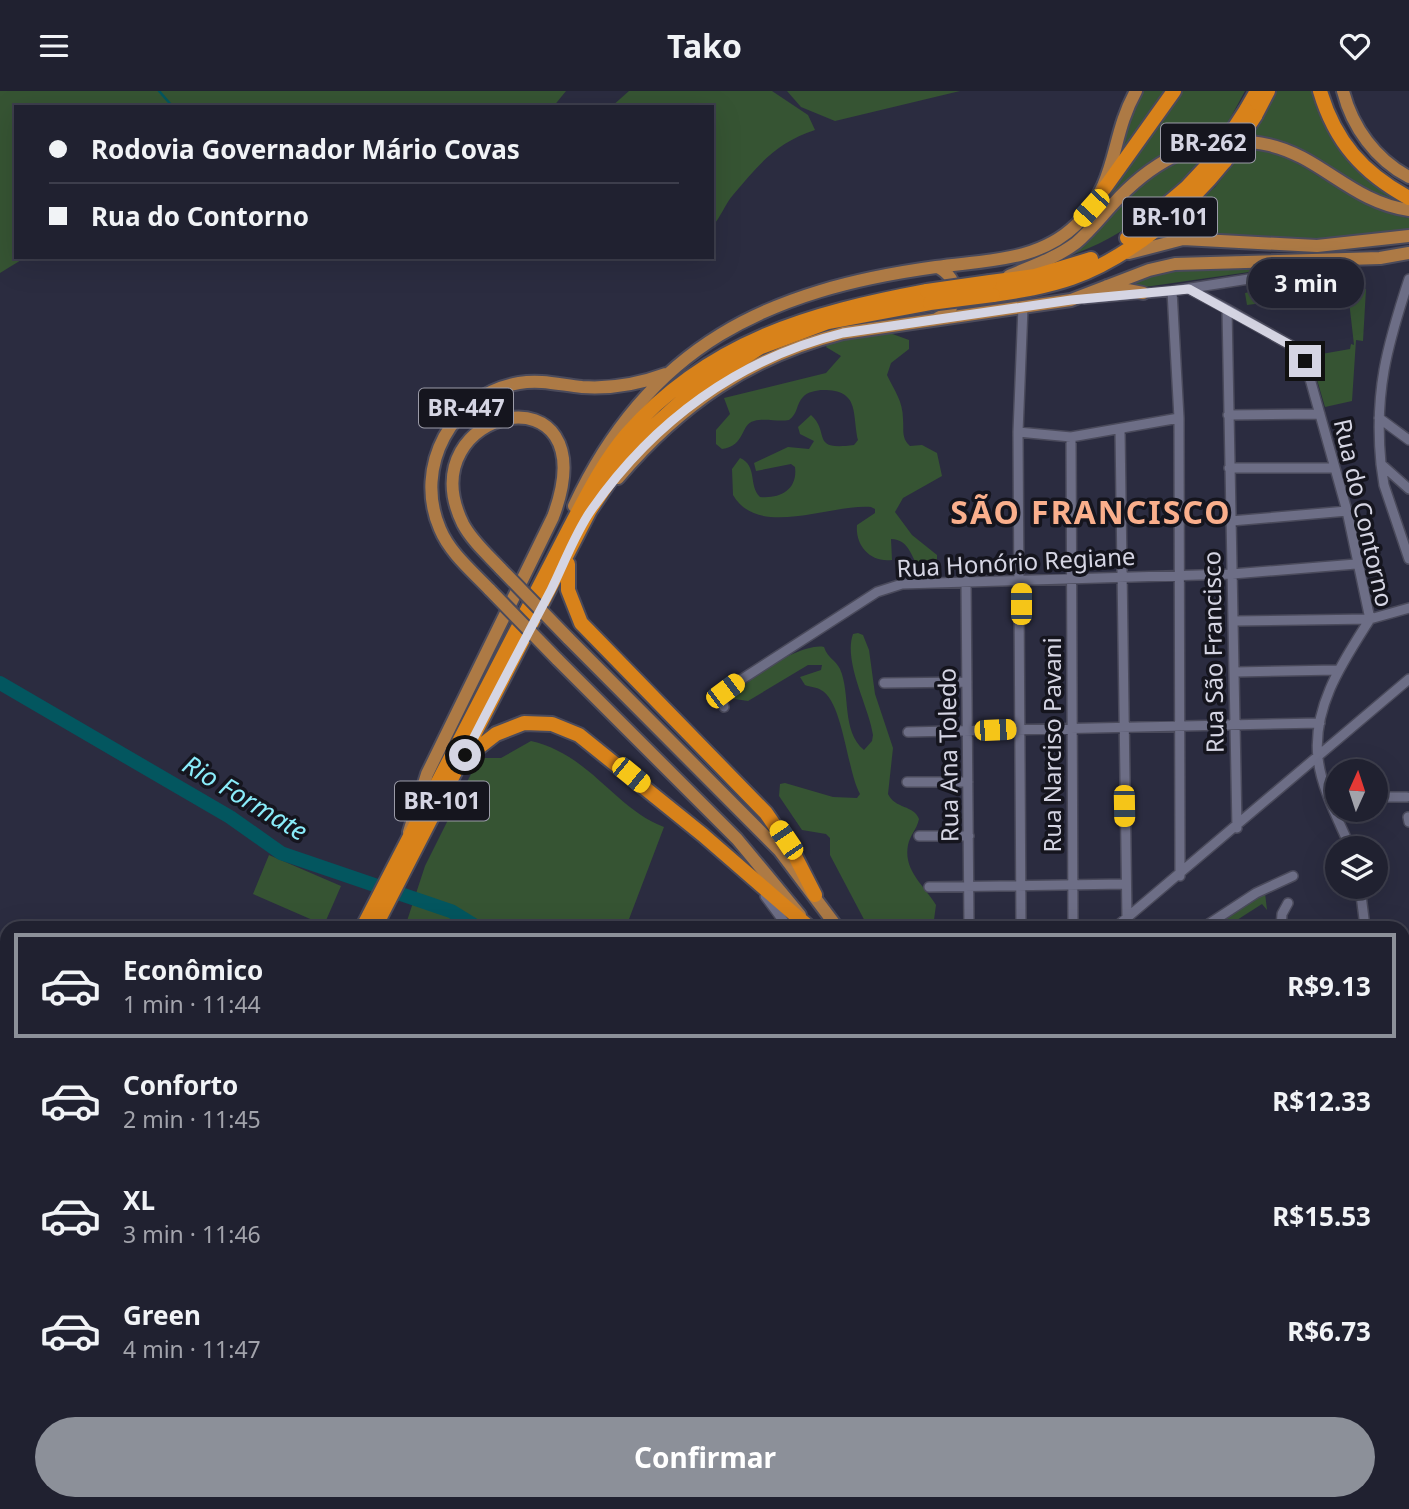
<!DOCTYPE html>
<html lang="pt">
<meta charset="utf-8">
<style>
:root{--surface:#202130;--page:#2d2e3c;--text:#f1f3f6;--muted:#a2a3ab;--line:#3d3e4c;--accent:#8c9099}
body{margin:0;font-family:"Noto Sans",sans-serif;background:var(--page);color:var(--text);height:100vh;display:flex;flex-direction:column;font-size:26px;white-space:nowrap}
*{box-sizing:border-box;margin:0}
p{font-size:23px;color:var(--muted)}
.icon{flex:none;width:38px;height:38px;fill:none;stroke:currentColor;stroke-width:2;stroke-linecap:round;stroke-linejoin:round}
.map{position:relative;flex:1;overflow:hidden}
.side{position:absolute;left:0px;top:830px;width:1410px;height:590px;display:flex;flex-direction:column;background:var(--surface);border-radius:21px 21px 0 0;box-shadow:0 7px 28px #0002,0 0 0 2px var(--line)}
.side>*{flex:none}
.banner{position:absolute;left:14px;top:14px;width:700px;height:154px;border-radius:0px;box-shadow:0 7px 28px #0002,0 0 0 2px var(--line);display:grid;align-content:center;height:154px;padding:0 35px;background:var(--surface)}
.needle{width:46px;rotate:3deg}
.buttons{position:absolute;left:1325px;top:668px;display:grid;gap:14px}
.buttons a{display:grid;place-items:center;width:63px;height:63px;border-radius:50%;background:var(--surface);box-shadow:0 7px 28px #0002,0 0 0 2px var(--line);font-size:35px}
.end{position:absolute;width:32px;height:32px;margin:-16px;border:9px solid #d5d5e3;background:#111;box-shadow:0 0 0 4px #111}
.from{border-radius:50%}
.bubble{position:absolute;height:49px;border-radius:24px;background:var(--surface);box-shadow:0 7px 28px #0002,0 0 0 2px var(--line);font-size:23px;font-weight:700;line-height:49px;text-align:center}
.car{position:absolute;width:21px;height:42px;margin:-21px -10px;border-radius:9px;box-shadow:0 0 5px 2px #0007;background:linear-gradient(#f5c518 24%,#345 0 40%,#f5c518 0 76%,#345 0 86%,#f5c518 0)}
.banner b{display:flex;align-items:center;gap:24px;height:66px;font-size:26px}
.banner b+b{border-top:2px solid var(--line)}
.banner i{width:18px;height:18px;background:var(--text)}
ul{padding:12px 0 0;list-style:none}
li{display:flex;align-items:center;gap:21px;height:105px;margin:0 14px 10px;padding:0 21px;border:4px solid transparent;border-radius:0px}
li div{flex:1}
li b{display:block;font-size:26px}
li em{font-style:normal;font-weight:700}
li.selected{border-color:var(--accent)}
li>.icon{width:63px;height:63px;stroke-width:1.5}
.action{display:flex;gap:14px;margin-top:auto;padding:14px 35px}
.action a{flex:1;height:80px;border-radius:42px;background:var(--accent);color:#fff;font-size:28px;font-weight:700;line-height:80px;text-align:center}
header{display:flex;justify-content:space-between;align-items:center;height:91px;padding:0 35px;background:var(--surface);font-size:32px;font-weight:700}
.map>svg:first-child{display:block}
.green{fill:#365433}
.lines{fill:none;stroke-linecap:round;stroke-linejoin:round}
.stream{stroke:#03565f;stroke-width:2.5}
.river{stroke:#03565f;stroke-width:14}
.minor-casing{stroke:#4a4a5b;stroke-width:12}
.major-casing{stroke:#4a4a5b;stroke-width:16}
.highway-casing{stroke:#4a4a5b;stroke-width:18}
.minor{stroke:#6d6e86;stroke-width:9}
.major{stroke:#ad7a45;stroke-width:12}
.highway{stroke:#d8821a;stroke-width:14}
.major-bridge-casing{stroke:#4a4a5b;stroke-width:16;stroke-linecap:butt}
.highway-bridge-casing{stroke:#4a4a5b;stroke-width:18;stroke-linecap:butt}
.major-bridge{stroke:#ad7a45;stroke-width:12}
.highway-bridge{stroke:#d8821a;stroke-width:14}
.route{stroke:#d5d5e3;stroke-width:9}
.labels{text-anchor:middle;stroke-width:7;stroke-linejoin:round;paint-order:stroke}
.shield{fill:#15151e;stroke:#9b9ba8;stroke-width:2}
.shield-label{font-size:23px;font-weight:bold;fill:#d5d5e3}
.street-label{font-size:24px;fill:#d5d5e3;stroke:#15151e}
.water-label{font-size:26px;font-style:italic;fill:#8aecfa;stroke:#15151e}
.district-label{font-size:32px;font-weight:bold;letter-spacing:2px;fill:#faaf8c;stroke:#15151e}
</style>
<header><svg class="icon" aria-label="menu" viewBox="0 0 24 24"><path d="M4 6h16M4 12h16M4 18h16"/></svg>Tako<svg class="icon" aria-label="heart" viewBox="0 0 24 24"><path d="M12 20l-8-8c-3-5 5-10 8-4 3-6 11-1 8 4z"/></svg></header>
<div class="map">
<svg width="1409" height="1418" viewBox="0 0 1409 1418">
<rect width="100%" height="100%" fill="#2b2c40"/>
<path class="green" d="M0,0h566l-13,16h-537v150h10l-26,16z
M629,0h143l36,24 7,15c-39,13 -56,34 -82,65 -8,9 -12,22 -21,32v-120h-101z
M787,0h173l-125,30 -34,-14z
M1141,0h26l-44,58 8,-35z
M1180,0h65l-24,44c-61,10 -97,48 -138,92z
M1277,0h36c15,59 44,87 96,116l-38,-11 -81,-50 -38,-11z
M1247,55c62,9 98,62 162,72v13l-91,10 -157,-6 54,-48z
M1211,58c-31,46 -89,89 -142,107 52,-45 71,-88 142,-107z
M1305,173l-160,23 -26,-3 74,-17z
M1350,190l2,10 14,-2 -3,52 -7,-1 -4,61 -27,6 -15,-51 40,-7 1,-5 3,1 -6,-53h-5l-2,-10z
M1292,194h7l2,13 -54,7 -2,-12 10,-2 1,6 37,-5z
M887,241l22,8v9l-18,14 -4,12c7,15 16,26 16,44 1,11 -2,19 7,27l12,-1 15,8 5,23 -39,22 -8,14 17,23 25,20v16l-17,-2c-10,-13 -10,-29 -29,-30l1,21c-22,3 -37,-15 -35,-35l18,-12v-4l-4,-2c-44,-3 -112,32 -138,-12l-1,-26 8,-11c18,8 8,27 20,39 20,2 38,-7 35,-30l-4,-3 -35,7 -2,-8 34,-16 21,2 5,-8 -14,-7 -2,-7 13,-12c20,18 -2,36 43,30l4,-5c-6,-27 2,-50 -35,-50 -6,0 -16,2 -20,7 -7,7 -5,17 -14,23 -11,2 -24,-2 -35,1 -14,3 -8,25 -32,28l-6,-5v-14l14,-16 -6,-16 102,-25 15,-17 -15,-9 2,-4z
M858,542l5,2 6,15 6,44 18,54 -5,46c7,15 26,11 31,25 -2,10 -9,16 -11,26 -5,26 17,41 28,60l-3,22h-65l-38,-72v-17l-4,-4 -24,-4 -23,-34 1,-12 5,-1 48,14 24,1 3,-4c-13,-23 -17,-93 -39,-104 -4,-3 -11,-3 -16,-5l-5,-8 21,-7 1,-5h-14l-60,36 -20,-3 -1,-5c19,-13 75,-51 97,-46 4,12 11,12 16,22 11,25 1,62 24,81l8,-9 1,-6c-4,-28 -30,-73 -20,-101z
M531,650c60,14 83,67 133,86l-38,100h-221l20,-61 54,-108h22z
M269,764l72,31 -17,39 -71,-31z
M1265,802l2,17 -5,-6 -36,23h-6l-2,-4z"/>
<g class="lines">
<path class="stream" d="M159,0l14,16
M1404,850h5
M1404,1209l5,-3
M511,1418l7,-6"/>
<path class="river" d="M0,592l230,134 51,36 170,58 26,16
M783,1412l14,6"/>
<g class="minor-casing">
<path id="minor" d="M1409,188c-22,67 -35,113 -28,185l28,25
M1189,198l38,20 10,519
M1172,200l7,127 1,458
M1084,208l88,-8 179,-28
M1227,218l65,37 13,15 42,150 23,108c-26,41 -58,87 -52,139 3,30 21,63 33,91
M1228,324l92,-1
M1379,327l30,22
M1120,339l7,489
M1018,341l53,5 108,-19
M1071,346l2,490
M1381,373l3,21 25,74
M1229,377h106
M1231,430l116,-10
M966,490l3,346
M1234,530l136,-2 39,-11
M1235,581l102,-2
M884,592l83,-1
M724,616l-3,-8 4,-8 14,-10 138,-89 25,-8 330,-10 124,-10
M908,641l412,-9
M907,691h61
M1376,706h31
M1408,726l1,5
M919,745h50
M929,796l196,-3
M1360,796l5,40
M765,805l23,31
M1021,836l-3,-495 5,-125
M1116,836l293,-248
M1204,836l52,-34 37,-17
M1281,836l1,-13 6,-11
M1404,877l5,4
M1404,932l5,-2
M1404,998l5,-3
M1404,1132l5,-3
M1404,1256h5
M0,1324l7,-6
M0,1366l7,-8
M1404,1381l5,18
M598,1412l1,6
M1090,1412l1,6
M835,1418l13,-6
M1130,1418l4,-6
M1185,1418l4,-6
M1234,1418l4,-6
M1314,1418l5,-6
M1401,1418l8,-8"/>
</g>
<g class="major-casing">
<path id="major" d="M1343,0c9,36 33,69 66,86
M1129,162l54,-14 134,7 92,-10
M1009,185c23,-10 47,-18 67,-33 14,-12 25,-26 37,-39 42,-46 93,-73 156,-59 51,11 84,58 140,65
M1107,195l36,7
M938,227c24,-11 22,-39 0,-51
M618,387c63,-74 131,-121 225,-145l228,-33 78,-30 26,-6 205,-6 29,-5
M574,415c75,-161 194,-216 362,-239 49,-7 102,-5 140,-42 44,-45 33,-86 60,-134
M490,499c-18,-19 -40,-37 -50,-61 -27,-62 12,-135 79,-146 22,-4 42,2 63,4 29,2 57,-3 84,-13
M568,547l211,212 58,77
M557,568l180,180 63,76
M409,741l18,-58 126,-257c58,-155 -148,-110 -90,7 9,17 25,31 38,45
M937,1412l1,6
M1022,1412l3,6"/>
</g>
<g class="highway-casing">
<path id="highway" d="M1320,0c15,51 43,82 89,107
M1246,19l11,-19
M1255,25l13,-25
M1104,98l70,-98
M1127,147l60,-51 29,-31
M990,191l45,-6 56,-17
M993,204c27,-4 53,-8 79,-17 58,-21 115,-69 153,-117
M568,473v26l13,33 185,190 28,41 21,41
M469,664l27,-21 28,-11 28,1 27,11 124,100 106,92
M363,836l206,-398c17,-32 34,-67 58,-95 82,-93 183,-121 300,-143
M375,836l215,-417 46,-68 58,-52 65,-42 69,-26 102,-19
M0,1340l7,-7
M0,1354l7,-6"/>
</g>
<use href="#minor" class="minor"/>
<use href="#major" class="major"/>
<use href="#highway" class="highway"/>
<g class="major-bridge-casing">
<path id="major-bridge" d="M501,478l67,69
M490,499l67,69"/>
</g>
<g class="highway-bridge-casing">
<path id="highway-bridge" d="M1216,65l30,-46
M1225,70l30,-45
M927,200l63,-9
M930,212l63,-8"/>
</g>
<use href="#major-bridge" class="major-bridge"/>
<use href="#highway-bridge" class="highway-bridge"/>
</g>
<g class="lines">
<path class="route" d="M465,664c28,-56 57,-110 86,-165 13,-26 24,-57 41,-81 62,-88 146,-150 251,-176l228,-33 118,-11 103,57 13,15"/>
</g>
<g class="labels">
<g class="shield">
<rect x="1161" y="32.5" width="94" height="39" rx="5"/>
<rect x="1123" y="106.5" width="94" height="39" rx="5"/>
<rect x="419" y="297.5" width="94" height="39" rx="5"/>
<rect x="395" y="690.5" width="94" height="39" rx="5"/>
</g>
<g class="shield-label">
<text x="1208" y="60">BR-262</text>
<text x="1170" y="134">BR-101</text>
<text x="466" y="325">BR-447</text>
<text x="442" y="718">BR-101</text>
</g>
<g class="street-label">
<text transform="translate(1363 422) rotate(77)" y="8">Rua do Contorno</text>
<text transform="translate(1016 472) rotate(-3)" y="8">Rua Honório Regiane</text>
<text transform="translate(1214 561) rotate(-91)" y="8">Rua São Francisco</text>
<text transform="translate(1053 654) rotate(-90)" y="8">Rua Narciso Pavani</text>
<text transform="translate(949 664) rotate(-91)" y="8">Rua Ana Toledo</text>
</g>
<g class="water-label">
<text transform="translate(245 707) rotate(31)" y="9">Rio Formate</text>
</g>
<g class="district-label">
<text x="1091" y="433">SÃO FRANCISCO</text>
</g>
</g>
</svg>
<div class="buttons">
<a><svg class="needle" viewBox="-14 -14 28 28"><path d="M0-13l5 13h-10z" fill="#e53935"/><path d="M0 13l5-13h-10z" fill="#a2a3ab"/></svg></a>
<a><svg class="icon" aria-label="layers" viewBox="0 0 24 24"><path d="M12 4l9 5-9 5-9-5zM3 14l9 5 9-5"/></svg></a>
</div>
<i class="end from" style="left:465px;top:664px"></i>
<i class="end" style="left:1305px;top:270px"></i>
<div class="bubble" style="left:1248px;top:168px;width:116px">3 min</div>
<i class="car" style="left:1091px;top:117px;rotate:222deg"></i>
<i class="car" style="left:1021px;top:513px;rotate:0deg"></i>
<i class="car" style="left:725px;top:600px;rotate:53deg"></i>
<i class="car" style="left:995px;top:639px;rotate:88deg"></i>
<i class="car" style="left:631px;top:684px;rotate:129deg"></i>
<i class="car" style="left:1124px;top:715px;rotate:179deg"></i>
<i class="car" style="left:786px;top:749px;rotate:326deg"></i>
<div class="banner">
<b><i class="from"></i>Rodovia Governador Mário Covas</b>
<b><i></i>Rua do Contorno</b>
</div>
<section class="side">
<ul>
<li class="selected"><svg class="icon" aria-label="car" viewBox="0 0 24 24"><path d="M5 17H2v-5l4-1 3-4h7l3 4 3 1v5h-3M9 17h6M6 11h13"/><circle cx="7" cy="17" r="2"/><circle cx="17" cy="17" r="2"/></svg><div><b>Econômico</b><p>1 min · 11:44</p></div><em>R$9.13</em></li>
<li><svg class="icon" aria-label="car" viewBox="0 0 24 24"><path d="M5 17H2v-5l4-1 3-4h7l3 4 3 1v5h-3M9 17h6M6 11h13"/><circle cx="7" cy="17" r="2"/><circle cx="17" cy="17" r="2"/></svg><div><b>Conforto</b><p>2 min · 11:45</p></div><em>R$12.33</em></li>
<li><svg class="icon" aria-label="car" viewBox="0 0 24 24"><path d="M5 17H2v-5l4-1 3-4h7l3 4 3 1v5h-3M9 17h6M6 11h13"/><circle cx="7" cy="17" r="2"/><circle cx="17" cy="17" r="2"/></svg><div><b>XL</b><p>3 min · 11:46</p></div><em>R$15.53</em></li>
<li><svg class="icon" aria-label="car" viewBox="0 0 24 24"><path d="M5 17H2v-5l4-1 3-4h7l3 4 3 1v5h-3M9 17h6M6 11h13"/><circle cx="7" cy="17" r="2"/><circle cx="17" cy="17" r="2"/></svg><div><b>Green</b><p>4 min · 11:47</p></div><em>R$6.73</em></li>
</ul>
<div class="action"><a>Confirmar</a></div>
</section>
</div>
